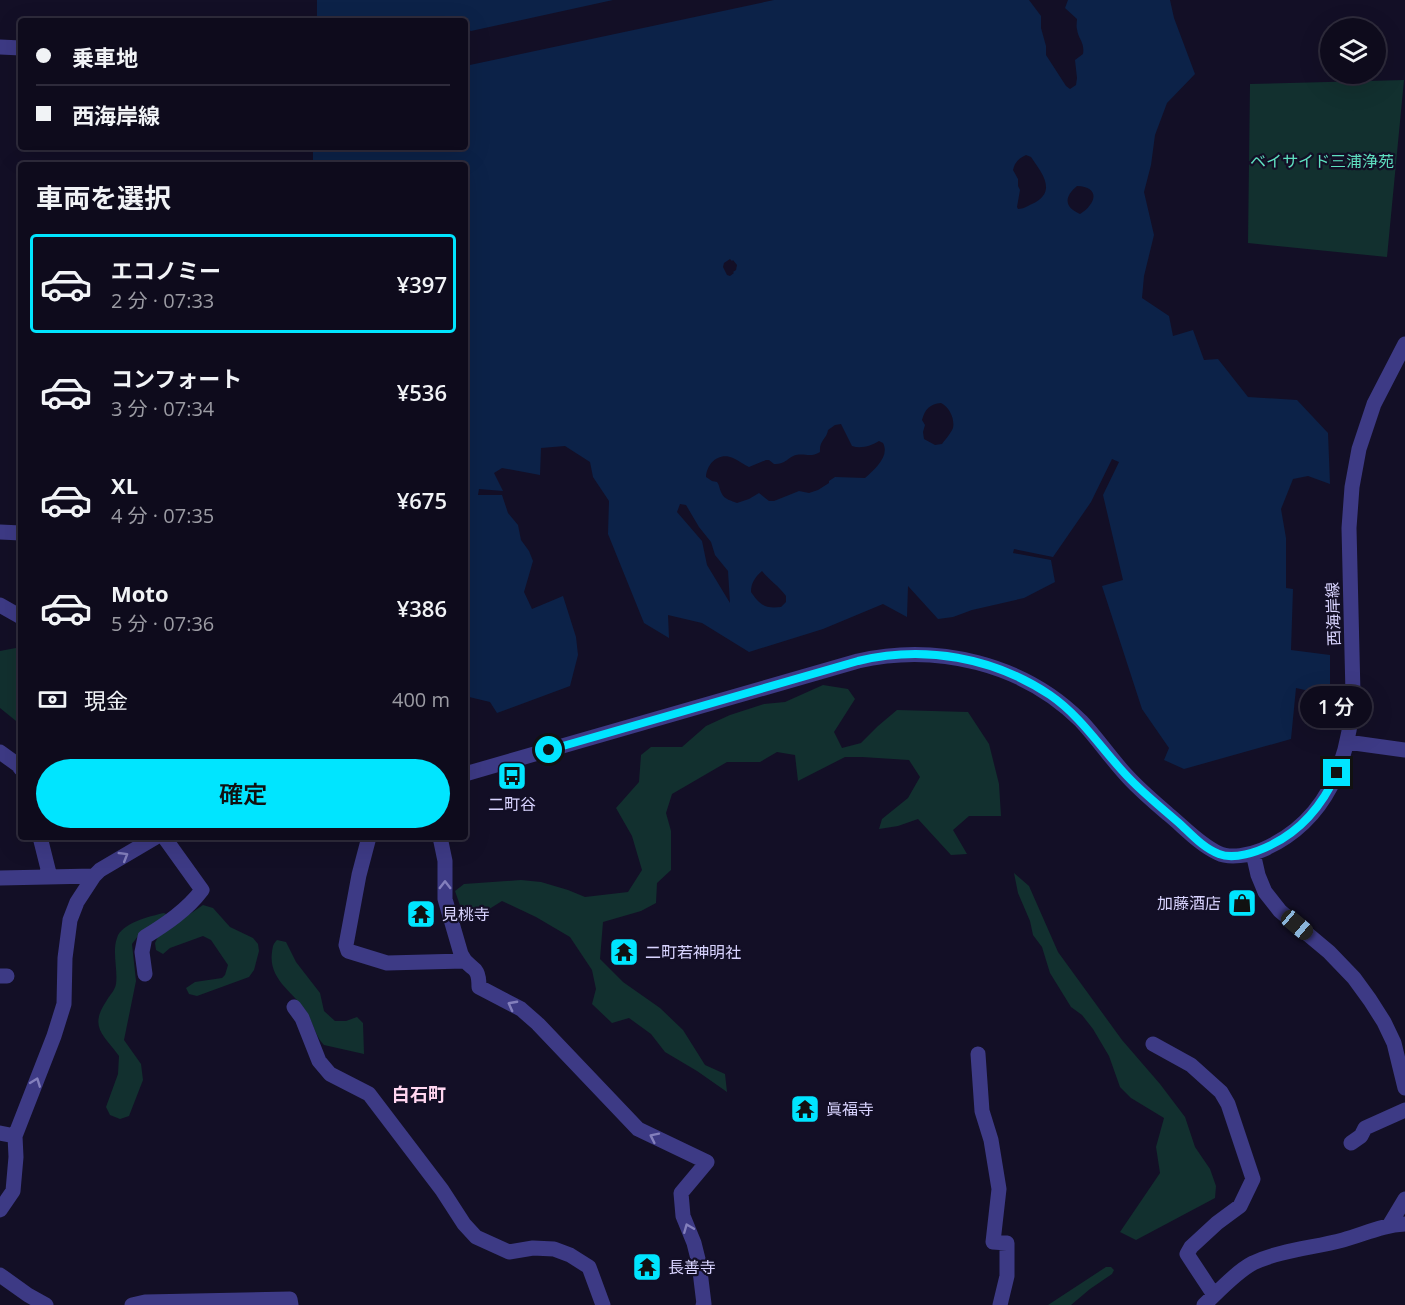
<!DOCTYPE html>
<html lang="ja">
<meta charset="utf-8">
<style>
:root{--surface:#0e0b1c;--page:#1c1929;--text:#f1f3f6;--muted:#9b9ba3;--line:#2e2b3b;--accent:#00e5ff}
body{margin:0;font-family:"Open Sans","Noto Sans JP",sans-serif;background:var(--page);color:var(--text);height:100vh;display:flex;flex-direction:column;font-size:22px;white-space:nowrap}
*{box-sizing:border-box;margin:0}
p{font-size:20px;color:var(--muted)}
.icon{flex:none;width:33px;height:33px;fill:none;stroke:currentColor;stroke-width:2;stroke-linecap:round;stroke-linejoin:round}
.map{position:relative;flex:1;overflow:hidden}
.drawer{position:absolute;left:18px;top:162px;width:450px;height:678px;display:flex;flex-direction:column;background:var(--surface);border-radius:6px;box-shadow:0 6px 24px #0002,0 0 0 2px var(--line)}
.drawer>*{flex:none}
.hud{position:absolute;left:18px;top:18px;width:450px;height:132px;border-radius:6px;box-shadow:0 6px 24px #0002,0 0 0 2px var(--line);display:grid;align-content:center;height:132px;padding:0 18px;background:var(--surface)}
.controls{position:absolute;left:1320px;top:18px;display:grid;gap:12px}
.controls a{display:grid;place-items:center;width:66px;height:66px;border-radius:50%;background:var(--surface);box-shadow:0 6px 24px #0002,0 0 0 2px var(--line);font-size:30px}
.end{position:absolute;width:27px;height:27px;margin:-14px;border:8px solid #00e5ff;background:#111;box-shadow:0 0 0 3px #111}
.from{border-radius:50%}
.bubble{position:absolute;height:42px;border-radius:21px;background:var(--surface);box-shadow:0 6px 24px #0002,0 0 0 2px var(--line);font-size:20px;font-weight:600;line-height:42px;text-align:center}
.car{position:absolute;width:18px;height:36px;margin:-18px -9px;border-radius:8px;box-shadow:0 0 4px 2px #0007;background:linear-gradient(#222 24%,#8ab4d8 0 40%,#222 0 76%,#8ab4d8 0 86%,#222 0)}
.hud b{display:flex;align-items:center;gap:21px;height:57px;font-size:22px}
.hud b+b{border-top:2px solid var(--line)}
.hud i{width:15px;height:15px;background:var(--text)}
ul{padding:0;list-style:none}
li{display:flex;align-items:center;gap:18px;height:99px;margin:0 12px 9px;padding:0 6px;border:3px solid transparent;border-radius:6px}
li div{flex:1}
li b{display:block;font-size:22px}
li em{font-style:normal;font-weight:600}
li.current{border-color:var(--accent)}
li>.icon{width:54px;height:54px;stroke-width:1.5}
h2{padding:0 18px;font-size:27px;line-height:72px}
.pay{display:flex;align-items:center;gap:15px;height:66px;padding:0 18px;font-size:22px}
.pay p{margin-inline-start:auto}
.primary-button{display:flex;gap:12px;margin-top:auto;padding:12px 18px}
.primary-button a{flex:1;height:69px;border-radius:36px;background:var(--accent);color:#111;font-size:24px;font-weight:600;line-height:69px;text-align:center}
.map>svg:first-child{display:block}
.green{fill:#12302f}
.water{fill:#0c2248;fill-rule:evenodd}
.pier{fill:#130f26}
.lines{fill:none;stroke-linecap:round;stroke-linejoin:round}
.minor{stroke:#3d3a85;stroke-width:15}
.oneway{stroke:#837fbc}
.route{stroke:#00e5ff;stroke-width:8}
.labels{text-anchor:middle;stroke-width:4.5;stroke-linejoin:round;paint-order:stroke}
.park-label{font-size:16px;fill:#5fe0c0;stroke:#130f26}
.street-label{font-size:16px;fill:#d9d4ff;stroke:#130f26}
.poi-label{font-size:16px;fill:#d9d4ff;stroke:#130f26;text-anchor:start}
.neighbourhood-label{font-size:18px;font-weight:bold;fill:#ffd6f0;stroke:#130f26}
</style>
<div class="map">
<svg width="1405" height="1305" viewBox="0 0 1405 1305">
<rect width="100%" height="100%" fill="#130f26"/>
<path class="green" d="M1404,80l-17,177 -139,-14 2,-159z
M21,647v78l-21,-17v-57z
M823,685l25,4 7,10 -21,33 8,16 19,-5 17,-17 19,-16 71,2 21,32 10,40 2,32h-32l-16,14 14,24 -16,1 -33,-36 -20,7 -19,3 3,-10 26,-21 12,-21 -11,-17 -47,-3h-17l-47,24 -3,-26 -18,-3 -17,10h-33l-55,32 -6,19 5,18v39l-14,13 -1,20 -15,8 -38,11 -3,37 23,23 37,26 23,22 22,35 20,9 2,18 -30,-21 -32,-19 -14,-18 -22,-16 -17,5 -20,-19 4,-15 -4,-19 -22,-33 -34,-20 -34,-16 -16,10 -22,6 -9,-26 9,-7 57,-4 20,2 27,8 17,7 43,-5 14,-22 -10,-34 -16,-28 23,-26 2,-27 10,-8h31l24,-21 24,-11 34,-11 21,-2z
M1014,873l15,13 29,66 64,88 38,44 25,33 10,30 15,22 6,17 -1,12 -79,42 -16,-8 40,-59 -4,-26 8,-29 -33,-20 -11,-11 -11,-31 -16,-27 -11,-14 -11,-8 -21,-34 -8,-26 -9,-12 -3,-14 -12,-28z
M203,905l10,3 17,19 23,11 5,6 1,7 -5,19 -5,7 -52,19 -8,-2 -3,-6 9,-6 27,-4 3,-3 3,-10 -17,-25 -8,-4 -33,12 -7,6 -7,-4 -1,-7 4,-8z
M164,913l4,2 -30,21 -6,8 4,37 -12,59 17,24 2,16 -14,36 -9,3 -10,-4 -4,-8 12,-33 1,-18c-17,-23 -30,-29 -12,-56 3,-5 8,-10 9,-16 2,-14 -4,-33 1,-46 4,-15 34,-22 47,-25z
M277,940l9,2 10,20 24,31 4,18 11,10h11l11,-4 6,6 1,31 -40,-9c-9,-9 -11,-23 -18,-34 -13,-19 -38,-32 -34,-59 1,-6 1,-8 5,-12z
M1106,1267h5l3,3 -2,4 -22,15 -19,16h-23z"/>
<path class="water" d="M317,0h712l12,16v12l5,18v9l20,31 4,3 6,-4 1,-7 -2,-18 8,-6c2,-12 -5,-15 -6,-25 -1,-3 0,-7 0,-10l-12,-11 3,-8h102l4,18 21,56 -28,29 -12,32 -4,30 -7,27 10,43 -10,41 -2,22 27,18 4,20 20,-6 11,30 14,-1 30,38 49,3 31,33 2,51 -22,-8 -15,3 -12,30 5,29v50l7,1 -2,61 39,5v34l-16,3 -18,-4 -5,51 -107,30 -20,-9 5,-12 -27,-39 -40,-123 21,-6 -20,-85 16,-33 -7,-3 -21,43 -38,55 -39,-8 -1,4 38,7 4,22 -31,16 -52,12 -19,7 -15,2 -30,-33 -1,31 -24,-13 -60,25 -74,23 -47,-29 -34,-8 1,23 -25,-15 -36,-89 1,-33 -16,-24 -3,-15 -25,-16 -24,2 -1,27 -38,-7 -8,5 9,18 -24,-2 -1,6h24l6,18 10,12 3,15 8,11 4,10 -9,31 8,17 31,-13 13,41 2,18 -8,31 -73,27 -7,-11 -25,-6v-531h-152v-18h152v-126h-148zM1026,155l5,2c11,16 27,35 1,47 -5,2 -8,5 -14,5l-1,-2 3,-17 -2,-4v-7l-5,-9c2,-8 5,-11 13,-15zM1077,186c24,1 19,18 3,28 -16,-7 -16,-17 -3,-28zM730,259l2,2 1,-1 4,5 -1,5 -3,2 1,1 -4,3 -3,-1 -4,-8 1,-4zM941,403c8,4 14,15 12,25 -2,5 -8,12 -11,16l-7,1 -11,-6 -1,-7 2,-7 -3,-5c3,-11 8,-16 19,-17zM841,424l11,22c9,3 19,0 27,-5l4,2c7,13 -8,26 -18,35l-30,-1 -6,4v2l-11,7 -9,3 -10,-2 -25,10h-5l-10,-8 -10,6 -12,4c-5,-2 -13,-4 -15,-9 -3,-5 -2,-8 -5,-12l-5,-1 -6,-4c1,-14 13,-25 27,-19 5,2 11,7 16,9l17,-7h3l5,4c13,0 12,-6 22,-9 10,-2 14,3 24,-3 -1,-12 7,-13 8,-22l7,-5zM680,504l6,1 13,22 12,15 4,13 13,16 2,32 -23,-38 -5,-24 -25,-29zM762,571c7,9 17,15 24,25v6l-5,5c-16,2 -21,-2 -30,-15 0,-9 4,-15 11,-21z"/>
<path class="pier" d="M613,0h161l-309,66v-38l6,3z"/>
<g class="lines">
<path class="minor" d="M0,47l21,1
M0,532l21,1
M0,605l21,12
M1347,742l58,8
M0,752l18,13 3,4
M465,774l393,-113c78,-18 165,2 223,60 17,18 30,38 47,56 12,13 26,25 40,37 16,13 31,30 50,39 12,6 32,2 44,-3 65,-28 88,-90 91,-156l-4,-166 3,-41 7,-38 15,-45 31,-60
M40,837l10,40
M369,837l-10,38 -13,70 2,6 39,12 77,-2
M440,837l5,24v38l16,55c8,18 18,8 18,33l42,22 17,15 100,105 69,33 -26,31 2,23 11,27 5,20 5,41 -1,1
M1253,853l5,22 7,17 15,19 49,41 25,26 16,22 14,22 10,21 11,45
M0,878l94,-2
M145,974l-3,-22 3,-15c21,-13 42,-27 57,-47l-38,-53
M0,976h7
M294,1007l8,11 17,43 11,13 39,20 73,96 22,34 12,13 33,15 24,-4 21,1 16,6 19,12 14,38
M1153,1044l38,21 30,27 7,12 25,75 -13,27 -23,17 -26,24 -4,7 27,41
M978,1054l4,57 9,29 8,49 -6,53 14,1v33l-7,29
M0,1133l15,3
M1351,1143l10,-7 4,-8 40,-18
M0,1210l13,-19 3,-34 -1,-21 39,-100 10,-32 1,-46 5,-38 7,-18 17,-26 6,-6 56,-33
M1390,1224l15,-25
M0,1275l28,20 18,10
M132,1305l13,-3 145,-3 1,6
M1204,1305c14,-13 32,-33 49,-42 28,-13 60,-15 90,-23 22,-6 39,-15 62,-16"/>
</g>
<defs><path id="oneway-chevron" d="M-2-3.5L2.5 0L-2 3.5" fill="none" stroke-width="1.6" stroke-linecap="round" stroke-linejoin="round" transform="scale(1.5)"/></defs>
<g class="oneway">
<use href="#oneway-chevron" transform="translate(124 856) rotate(-31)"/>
<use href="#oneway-chevron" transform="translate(445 885) rotate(-90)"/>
<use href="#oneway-chevron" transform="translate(512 1005) rotate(-152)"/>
<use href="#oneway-chevron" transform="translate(36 1082) rotate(-69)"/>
<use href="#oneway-chevron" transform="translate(654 1137) rotate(-154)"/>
<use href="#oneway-chevron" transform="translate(688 1228) rotate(-112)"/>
</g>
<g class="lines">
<path class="route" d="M549,750l309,-89c66,-16 135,-4 192,34 32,22 52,55 78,82 16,17 34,31 51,46 12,11 24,25 40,31 15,6 38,-2 52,-9 31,-15 52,-41 66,-72"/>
</g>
<defs>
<g id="bus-square" transform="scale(1.5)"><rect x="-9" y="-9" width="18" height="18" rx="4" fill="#00e5ff" stroke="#130f26"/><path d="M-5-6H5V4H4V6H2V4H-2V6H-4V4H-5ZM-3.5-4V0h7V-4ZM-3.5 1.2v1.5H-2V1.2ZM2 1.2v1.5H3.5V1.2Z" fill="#111"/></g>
<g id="shop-square" transform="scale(1.5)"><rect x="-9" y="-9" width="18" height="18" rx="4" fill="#00e5ff" stroke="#130f26"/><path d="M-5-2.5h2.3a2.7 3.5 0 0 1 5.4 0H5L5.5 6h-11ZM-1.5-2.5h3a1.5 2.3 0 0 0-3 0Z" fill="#111"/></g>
<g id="temple-square" transform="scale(1.5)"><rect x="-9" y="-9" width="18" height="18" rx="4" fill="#00e5ff" stroke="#130f26"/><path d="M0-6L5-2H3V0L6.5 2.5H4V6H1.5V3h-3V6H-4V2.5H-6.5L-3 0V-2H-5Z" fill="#111"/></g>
</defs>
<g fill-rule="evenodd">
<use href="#bus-square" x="512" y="776"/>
<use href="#shop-square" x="1242" y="903"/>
<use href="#temple-square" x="421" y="914"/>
<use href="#temple-square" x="624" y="952"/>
<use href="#temple-square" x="805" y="1109"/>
<use href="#temple-square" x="647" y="1267"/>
</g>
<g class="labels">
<g class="park-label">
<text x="1322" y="167">ベイサイド三浦浄苑</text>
</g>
<g class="street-label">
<text transform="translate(1333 614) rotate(-92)" y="6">西海岸線</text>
</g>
<g class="poi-label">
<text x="512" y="810" text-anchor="middle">二町谷</text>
<text x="1221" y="909" text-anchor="end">加藤酒店</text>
<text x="442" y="920">見桃寺</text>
<text x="645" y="958">二町若神明社</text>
<text x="826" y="1115">眞福寺</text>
<text x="668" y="1273">長善寺</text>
</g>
<g class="neighbourhood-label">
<text x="419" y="1101">白石町</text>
</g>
</g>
</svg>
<div class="controls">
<a><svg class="icon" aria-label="layers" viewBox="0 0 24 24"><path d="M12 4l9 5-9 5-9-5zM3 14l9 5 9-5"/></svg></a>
</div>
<i class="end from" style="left:549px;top:750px"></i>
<i class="end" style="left:1337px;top:773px"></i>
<div class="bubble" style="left:1300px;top:686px;width:72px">1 分</div>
<i class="car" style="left:1297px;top:925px;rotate:130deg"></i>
<div class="hud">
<b><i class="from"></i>乗車地</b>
<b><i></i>西海岸線</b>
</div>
<section class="drawer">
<h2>車両を選択</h2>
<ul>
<li class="current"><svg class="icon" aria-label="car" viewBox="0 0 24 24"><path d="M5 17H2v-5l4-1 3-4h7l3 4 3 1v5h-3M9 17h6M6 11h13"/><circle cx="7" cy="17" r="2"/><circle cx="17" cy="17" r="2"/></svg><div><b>エコノミー</b><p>2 分 · 07:33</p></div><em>¥397</em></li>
<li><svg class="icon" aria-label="car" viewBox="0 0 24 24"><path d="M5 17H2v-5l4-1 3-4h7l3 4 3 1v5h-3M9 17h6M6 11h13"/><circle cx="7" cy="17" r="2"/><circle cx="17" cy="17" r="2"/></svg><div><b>コンフォート</b><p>3 分 · 07:34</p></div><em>¥536</em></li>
<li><svg class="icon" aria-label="car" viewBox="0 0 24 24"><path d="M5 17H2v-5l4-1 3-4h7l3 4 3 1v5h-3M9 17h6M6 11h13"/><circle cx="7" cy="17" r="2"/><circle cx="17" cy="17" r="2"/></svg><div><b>XL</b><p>4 分 · 07:35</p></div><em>¥675</em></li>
<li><svg class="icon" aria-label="car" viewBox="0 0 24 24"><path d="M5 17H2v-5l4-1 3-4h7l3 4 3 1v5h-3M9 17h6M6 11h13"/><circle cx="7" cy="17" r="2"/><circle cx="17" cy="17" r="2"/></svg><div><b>Moto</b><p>5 分 · 07:36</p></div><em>¥386</em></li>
</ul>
<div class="pay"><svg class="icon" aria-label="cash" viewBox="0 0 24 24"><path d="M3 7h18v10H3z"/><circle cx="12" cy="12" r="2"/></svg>現金<p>400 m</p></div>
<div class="primary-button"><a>確定</a></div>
</section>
</div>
